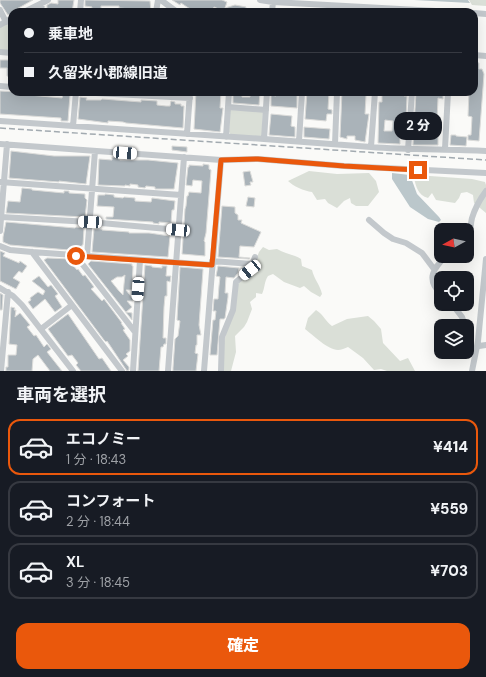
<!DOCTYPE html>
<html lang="ja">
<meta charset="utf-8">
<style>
:root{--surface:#171b24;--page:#20242c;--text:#f1f3f6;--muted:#9ea1a6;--line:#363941;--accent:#ea580c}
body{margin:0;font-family:"DM Sans","Noto Sans JP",sans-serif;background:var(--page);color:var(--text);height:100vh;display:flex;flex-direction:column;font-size:15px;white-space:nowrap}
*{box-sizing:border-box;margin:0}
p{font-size:13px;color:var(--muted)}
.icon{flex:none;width:22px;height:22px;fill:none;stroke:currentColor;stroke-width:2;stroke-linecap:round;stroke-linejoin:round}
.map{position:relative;height:371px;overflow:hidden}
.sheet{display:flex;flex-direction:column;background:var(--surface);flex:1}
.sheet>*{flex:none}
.top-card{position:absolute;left:8px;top:8px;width:470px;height:88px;border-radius:12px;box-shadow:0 4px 16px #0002;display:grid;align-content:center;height:88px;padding:0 16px;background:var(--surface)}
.needle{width:26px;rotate:262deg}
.fabs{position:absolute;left:434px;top:223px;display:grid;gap:8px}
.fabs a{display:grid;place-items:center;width:40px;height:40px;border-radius:8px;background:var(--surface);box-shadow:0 4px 16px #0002;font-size:20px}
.end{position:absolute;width:18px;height:18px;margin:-9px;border:5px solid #ea580c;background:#fff;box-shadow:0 0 0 2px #fff}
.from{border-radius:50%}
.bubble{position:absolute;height:28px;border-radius:12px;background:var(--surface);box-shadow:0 4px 16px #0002;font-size:13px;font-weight:800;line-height:28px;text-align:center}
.car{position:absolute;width:12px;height:24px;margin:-12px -6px;border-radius:5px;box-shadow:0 0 3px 1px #0007;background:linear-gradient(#fff 24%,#345 0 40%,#fff 0 76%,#345 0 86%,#fff 0)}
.top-card b{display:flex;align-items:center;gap:14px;height:38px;font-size:15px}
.top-card b+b{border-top:1px solid var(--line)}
.top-card i{width:10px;height:10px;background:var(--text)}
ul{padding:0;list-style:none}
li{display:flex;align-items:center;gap:12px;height:56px;margin:0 8px 6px;padding:0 8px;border:2px solid var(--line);border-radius:12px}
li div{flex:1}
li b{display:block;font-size:15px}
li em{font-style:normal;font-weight:800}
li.on{border-color:var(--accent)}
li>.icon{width:36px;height:36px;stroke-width:1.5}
h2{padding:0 16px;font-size:18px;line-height:48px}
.cta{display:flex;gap:8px;margin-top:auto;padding:8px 16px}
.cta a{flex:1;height:46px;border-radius:12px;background:var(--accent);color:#fff;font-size:16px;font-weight:800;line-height:46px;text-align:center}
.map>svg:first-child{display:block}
.green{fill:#dadfd7}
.water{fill:#bbc7cb}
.building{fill:#aab3b9;stroke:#dcdcda;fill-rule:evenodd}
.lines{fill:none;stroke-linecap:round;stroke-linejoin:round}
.minor{stroke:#c3c8cc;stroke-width:6}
.rail{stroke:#a2aab0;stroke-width:1.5;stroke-dasharray:6 3;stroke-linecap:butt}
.route{stroke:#ea580c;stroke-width:5}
</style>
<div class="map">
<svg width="486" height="371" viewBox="0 0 486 371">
<rect width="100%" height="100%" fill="#fafaf8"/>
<path class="green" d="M469,0h17v6l-14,-1z
M12,21v30l-12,-1v-23z
M230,110l33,1 -1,24 -2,2 -29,-2 -2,-3z
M309,171l28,3 32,-1 7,8 3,11 -11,14h-12l-5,-3 -1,-5 -6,3 -7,7 -9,-5 -3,-4 -8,1 -5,-8c-8,-1 -19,-6 -24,-11z
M416,175l56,4 13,3 1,3v28l-12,-10 -1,-8 -6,-3 -6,1 -2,5 -4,5 -19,-3 -4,-7 -4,5c-10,-3 -12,-11 -14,-20z
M263,247l6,3 8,-1c8,5 16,5 24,10l1,7 10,4c2,9 8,15 10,24l-2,3 -9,-5 -7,-6 -4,2 -16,-6 -11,-8 -5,2c-4,6 -3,12 -6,18l-6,-1v4l-6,5 2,7 -5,13 -3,5 -9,9 1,16 -5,19h-8l1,-29 14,-58 18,-24 3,-8z
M316,310c8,5 10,12 16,16l15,-7 21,-3 6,5 7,8 2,14 17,18 8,-3 7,13h-28l-6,-2 -7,1 -11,-12 -15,-11c-3,1 -7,3 -10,3 -10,0 -25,-15 -33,-21l3,-11z"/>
<path class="water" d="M414,0h54l2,3z
M392,173l18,2 7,19 22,23 2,3 -2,2 -11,-3 -18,-12 -18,-28z"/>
<path class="building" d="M0,0h33l-20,11v1l-5,3 -8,-12z
M58,0h16l-2,12h-25v-7l4,-2 7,1z
M85,0l65,1 1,11h-8v-2l-24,-2v-2h-18v5h-10l1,-4 -7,-1z
M172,0h50l5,2 -2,6 10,-3 11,2 -1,5h-19l-12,-5 -2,5h-10l-6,-3 -2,3h-6l2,-3 -9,-6 -1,2z
M0,60h12v17l-5,-1v-8h-7z
M474,62l5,1v6h3l2,5 -5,67 -11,-1v-5h3l1,-18 -4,-1 1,-24h5z
M0,91l18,1v2l44,4 1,-3h7l-2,26h-7v-3l-61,-4z
M196,92h25l-1,16h3l-3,24 -26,-3z
M233,92h9v5h8v-2h2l1,-3h7l-1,13 -26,-2z
M276,92h18v2h3v14l-26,-2v-11l5,1z
M307,92h22l-1,17 4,1v4h-5l-1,7 -21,-2z
M342,92h23l-1,3h2l-1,19h4l-4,28 -10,-2v-4h-8v3l-7,-2z
M382,92h22v4h3l-1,24h-5l-1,1v10h5l-1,4h-4v9l-22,-1 1,-41h3zM385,120l8,1 -1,10h-8z
M416,92h27v7l-5,-1 -1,23 -13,-1 -1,12 15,1v12h-25z
M80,97l7,1 -1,2h15l1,-1 39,3v-2l16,1v4l9,1h4l1,-5 4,1v2h6v2h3l-1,22 -57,-5 -3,-1 -15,-1v2l-30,-4z
M271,114l21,2 -1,10 4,1v10l-26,-2z
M304,127l26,2 -1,10 -25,-2z
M451,135h5v1l11,1 -1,9 -16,-1z
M172,146l15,1v5l-15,-2z
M11,151l43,5h36l-4,28 -27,-3v1l-50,-4z
M112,157l5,1 3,2h28l30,3 -4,26h-19v-2l-9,-1 -1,2 -7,-1v-2l-8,-1v2l-5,-1v1l-27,-1 1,-26 13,1z
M203,164l6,1v4l2,1 -5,63 -2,8 1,1v14l-23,-2 3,-45 1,-3 1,-10h1l1,-4 12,1 1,-12 -9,-1 -1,6 -6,-1 2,-18h1v-2l14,1z
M250,171l3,11h-3l1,3 -6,1 -2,-14z
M22,188l10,1v1l32,3v-2h5v2l16,1v4l2,2 -2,17 -79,-4 2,-12 12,1z
M105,194l9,1v2l9,1 1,-1 11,1v3l16,1 1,-4 23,3 -1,9h-2l-1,13 -12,-1v2l-6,-1v-1l-47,-3v-2h7l1,-10 -17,-1 1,-11h7z
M248,197l7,1 -1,9 -8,-1z
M222,206l13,1v6l3,2v5h4l-1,3 20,9 -7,15 -14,-1 -1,11 11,1 -1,1 -31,-2z
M6,222l69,6 1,-1 8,1 -1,17h-1l-1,6 -71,-6 -7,-3v-5z
M94,229h8v1l27,2v1h20l21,3 -2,21 -76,-5z
M0,251l5,2 -2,3 16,7 1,-2 7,5 -5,7 -3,-2 -6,7 7,4 -4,7 -16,-8z
M47,258l24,1 1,3 -1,1 6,7 1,-1 5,7 2,-1 9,12 -3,2 11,12 2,-2 18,24h-1l4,6 -2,1 7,10v11l-4,3 2,2 -5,4 6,7v3l-2,1 -20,-30 -1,1 -2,-2 -60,-80z
M91,261l41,3v2h1l-1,24h-6l7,9v2h-6l5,6 -6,5 6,1v7l-44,-56zM125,275l-1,9 -1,11 -4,-4 -8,-10 6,-4h5z
M145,265l7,1v1l10,1v-2h5l-1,10h5l-1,6 -3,-1v15h-2l-1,11 -1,31h3v6h-2l-1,3h-2l-2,24h-21z
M218,266l21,2 -1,5 -4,5 -8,-1 -1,16h3v4l-3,21 -1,1h-4l-3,36h-7l3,-35h2l1,-9h-3l1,-12h4l1,-13 1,-9 -4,-1z
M180,267l23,2v1l-4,55 2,10h-4v10h-1l-1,8 3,1 -2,17h-23v-3l2,-29 3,-3 2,-15 -3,-1z
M39,276l9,11 3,-2 7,9 -3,2 7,11 -7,5 -10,-13 -12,10 -5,-7 3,-2 -1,-2 8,-6 5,3 2,-4 -13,-10z
M0,293l3,2 -1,15h-2z
M11,307l4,1 -1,2h2l-1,7 5,-4 10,12 -3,2 7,9 2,-1 8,12 3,-3 4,5 -4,3 15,19h-12l-12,-16 -5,4 -1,12h-26v-4h2v-12h8l1,-10 -8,-1z
M68,314l31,45 3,-1 9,13h-30l-5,-6 2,-2 -6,-8 -4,1 -20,-27z"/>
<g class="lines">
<path class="minor" d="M161,0l16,12
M260,0l13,2 181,10
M0,10l6,12
M24,12l24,-12
M41,12l1,-9
M80,12l1,-12
M156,12l2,-12
M272,12l1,-10
M474,13l12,1
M0,25l12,-7
M0,52l12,1
M474,55l12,1
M0,86l12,1
M77,92l113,6
M228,107l38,3
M0,121l264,18 107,8 4,-55
M73,126l3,-34
M187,134l3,-42
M226,137l3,-45
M264,139l3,-47
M299,141l3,-49
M0,144l221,16 37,-1 86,7 142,7
M335,144l2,-52
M371,147c38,3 77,2 115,4
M445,149l3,-57
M408,150l4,-58
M0,182l181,13
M1,217l89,5 89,8
M369,220l15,13 9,6 13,4 16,10 12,16
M0,231l7,-87
M467,237c5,-7 3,-11 5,-19 3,-10 8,-19 14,-27
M0,246l10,4 22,2 180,13
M32,252l90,119
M76,256l59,76
M87,256l8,-105
M212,261l40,3
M0,288l13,8 9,9 51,66
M441,294c-16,-15 -7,-26 5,-38
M452,304l10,13 3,9
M41,329l31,-24
M476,348l3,-2 7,-1
M467,352h5l4,-2
M1,371l7,-79
M133,371l7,-111
M168,371l16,-214
M204,371l17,-211
M221,371l1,-34 11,-27 3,-28 14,-12 5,-13
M472,371l6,-30 8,-82"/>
<path class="rail" d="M0,128l486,32"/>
</g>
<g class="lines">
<path class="route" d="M76,256l136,9 9,-105 37,-1 86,7 74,4"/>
</g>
</svg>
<div class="fabs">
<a><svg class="needle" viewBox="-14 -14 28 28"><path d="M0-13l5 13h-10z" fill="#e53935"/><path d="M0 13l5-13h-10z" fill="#9ea1a6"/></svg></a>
<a><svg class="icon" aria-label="locate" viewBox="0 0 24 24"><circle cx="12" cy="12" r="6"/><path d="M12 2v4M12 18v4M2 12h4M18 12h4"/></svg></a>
<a><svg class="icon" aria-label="layers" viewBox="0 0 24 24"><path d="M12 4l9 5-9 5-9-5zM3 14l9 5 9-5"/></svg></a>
</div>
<i class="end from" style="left:76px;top:256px"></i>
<i class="end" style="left:418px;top:170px"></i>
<div class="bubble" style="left:394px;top:112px;width:48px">2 分</div>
<i class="car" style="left:125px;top:153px;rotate:94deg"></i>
<i class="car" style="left:90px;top:222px;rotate:273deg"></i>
<i class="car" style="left:178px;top:230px;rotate:275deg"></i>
<i class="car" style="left:250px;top:270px;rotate:231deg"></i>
<i class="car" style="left:138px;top:289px;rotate:184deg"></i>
<div class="top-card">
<b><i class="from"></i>乗車地</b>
<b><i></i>久留米小郡線旧道</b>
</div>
</div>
<section class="sheet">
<h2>車両を選択</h2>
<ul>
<li class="on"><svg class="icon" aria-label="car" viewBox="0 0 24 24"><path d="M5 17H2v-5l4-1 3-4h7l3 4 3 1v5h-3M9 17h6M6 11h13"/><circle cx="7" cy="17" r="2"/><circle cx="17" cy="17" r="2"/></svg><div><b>エコノミー</b><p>1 分 · 18:43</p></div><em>¥414</em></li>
<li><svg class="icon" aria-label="car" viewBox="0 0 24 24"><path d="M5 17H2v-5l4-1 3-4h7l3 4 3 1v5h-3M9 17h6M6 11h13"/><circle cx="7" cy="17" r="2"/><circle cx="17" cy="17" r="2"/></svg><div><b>コンフォート</b><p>2 分 · 18:44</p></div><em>¥559</em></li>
<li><svg class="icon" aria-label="car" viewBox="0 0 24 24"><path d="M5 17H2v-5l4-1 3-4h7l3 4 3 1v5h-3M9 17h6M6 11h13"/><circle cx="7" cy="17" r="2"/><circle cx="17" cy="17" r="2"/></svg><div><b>XL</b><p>3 分 · 18:45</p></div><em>¥703</em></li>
</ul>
<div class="cta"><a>確定</a></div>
</section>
